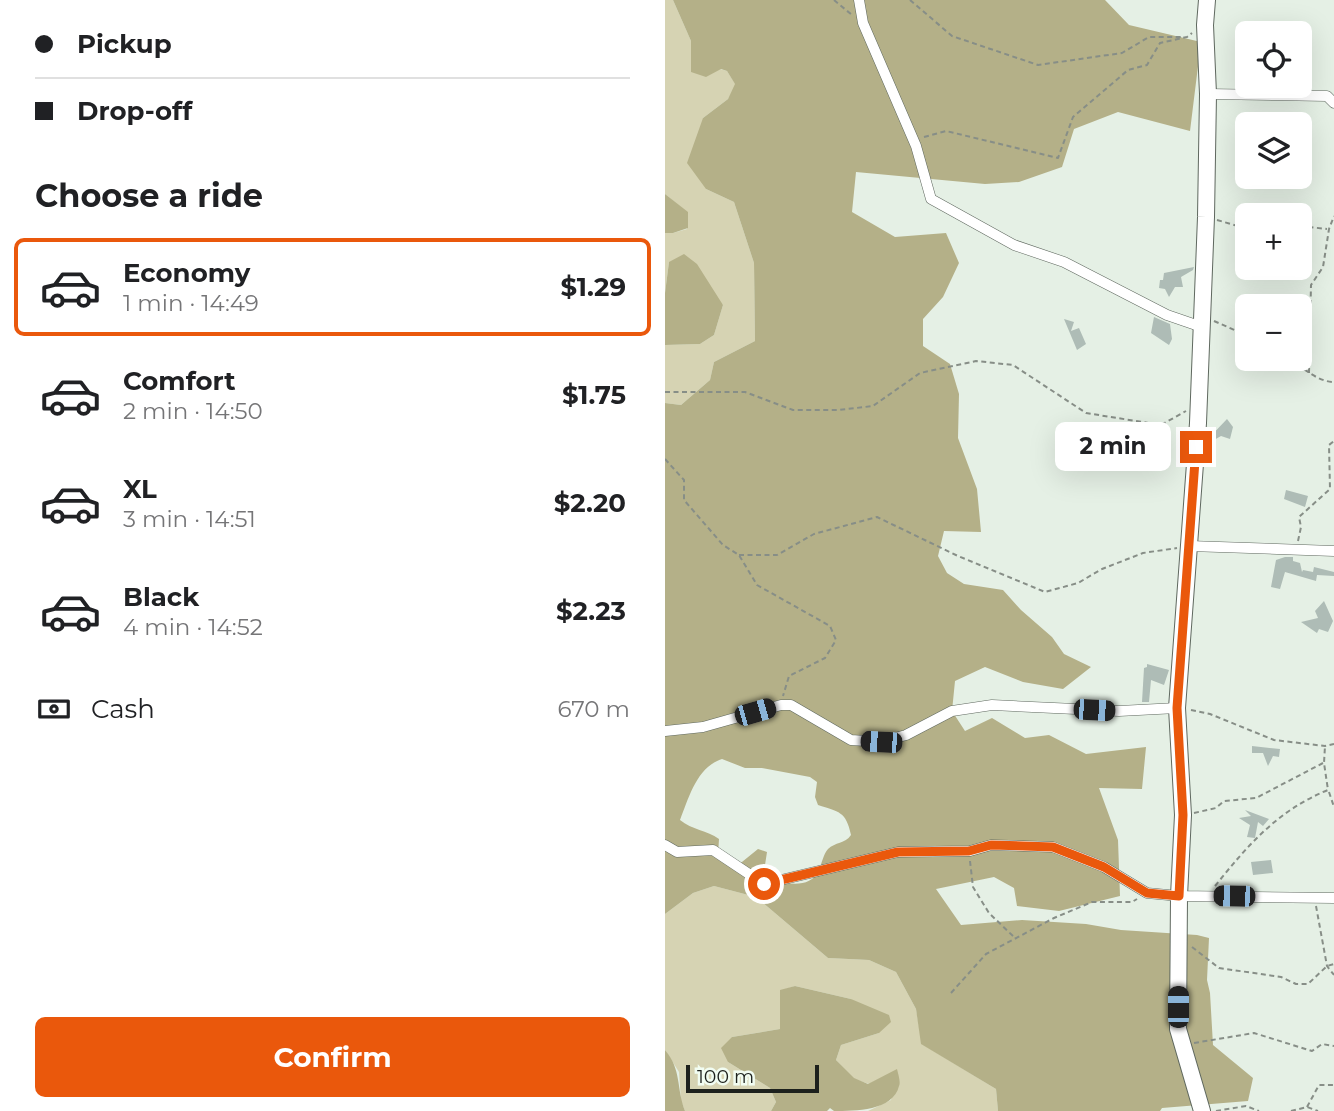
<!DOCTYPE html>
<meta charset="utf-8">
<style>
:root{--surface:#fff;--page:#f2f2f2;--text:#202124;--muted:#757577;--line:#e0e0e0;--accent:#ea580c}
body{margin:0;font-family:Montserrat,sans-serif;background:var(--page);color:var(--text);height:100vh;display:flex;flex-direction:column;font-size:26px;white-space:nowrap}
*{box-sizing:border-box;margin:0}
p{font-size:23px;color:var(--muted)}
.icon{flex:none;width:38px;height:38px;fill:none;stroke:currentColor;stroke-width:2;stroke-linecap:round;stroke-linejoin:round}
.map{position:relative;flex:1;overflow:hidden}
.details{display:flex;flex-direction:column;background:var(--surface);width:665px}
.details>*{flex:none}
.banner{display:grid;align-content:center;height:154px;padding:0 35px;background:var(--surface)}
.controls{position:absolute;left:570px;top:21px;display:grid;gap:14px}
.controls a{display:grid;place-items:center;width:77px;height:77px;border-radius:10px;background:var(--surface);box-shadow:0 7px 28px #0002;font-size:35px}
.scale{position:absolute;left:21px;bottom:18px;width:133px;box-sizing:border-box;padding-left:7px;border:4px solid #1d211d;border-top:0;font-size:19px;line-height:24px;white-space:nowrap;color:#1d211d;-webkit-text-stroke:5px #f2fdf2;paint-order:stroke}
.end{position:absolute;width:32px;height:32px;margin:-16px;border:9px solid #ea580c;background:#fff;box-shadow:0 0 0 4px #fff}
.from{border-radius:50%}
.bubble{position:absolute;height:49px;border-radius:10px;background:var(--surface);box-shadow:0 7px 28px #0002;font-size:23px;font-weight:700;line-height:49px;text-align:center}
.car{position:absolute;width:21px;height:42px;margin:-21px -10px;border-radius:9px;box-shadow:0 0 5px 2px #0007;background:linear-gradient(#222 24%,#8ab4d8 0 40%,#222 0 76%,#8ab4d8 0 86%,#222 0)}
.banner b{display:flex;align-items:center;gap:24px;height:66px;font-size:26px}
.banner b+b{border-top:2px solid var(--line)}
.banner i{width:18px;height:18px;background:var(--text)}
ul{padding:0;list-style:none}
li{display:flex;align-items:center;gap:21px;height:98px;margin:0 14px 10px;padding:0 21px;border:4px solid transparent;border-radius:10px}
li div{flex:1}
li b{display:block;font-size:26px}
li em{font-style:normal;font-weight:700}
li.active{border-color:var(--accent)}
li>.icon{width:63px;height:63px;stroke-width:1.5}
h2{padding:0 35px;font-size:32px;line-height:84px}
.pay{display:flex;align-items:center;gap:18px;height:77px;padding:0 35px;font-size:26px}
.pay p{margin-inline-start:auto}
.cta{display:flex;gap:14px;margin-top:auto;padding:14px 35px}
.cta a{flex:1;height:80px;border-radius:10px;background:var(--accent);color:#fff;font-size:28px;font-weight:700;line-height:80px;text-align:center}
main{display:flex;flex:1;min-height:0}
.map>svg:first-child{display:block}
.green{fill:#d6d3b3}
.forest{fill:#b4b088;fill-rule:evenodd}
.building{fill:#aebcb6}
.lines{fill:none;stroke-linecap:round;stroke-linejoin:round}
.minor-casing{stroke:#5f685f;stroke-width:11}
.primary-casing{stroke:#5f685f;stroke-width:18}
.path{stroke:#878e87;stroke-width:2;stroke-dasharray:5 3.5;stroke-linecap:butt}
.minor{stroke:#fff;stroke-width:10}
.primary{stroke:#fff;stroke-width:16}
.route{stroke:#ea580c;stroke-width:9}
</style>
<main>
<section class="details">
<div class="banner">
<b><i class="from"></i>Pickup</b>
<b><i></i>Drop-off</b>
</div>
<h2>Choose a ride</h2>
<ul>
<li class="active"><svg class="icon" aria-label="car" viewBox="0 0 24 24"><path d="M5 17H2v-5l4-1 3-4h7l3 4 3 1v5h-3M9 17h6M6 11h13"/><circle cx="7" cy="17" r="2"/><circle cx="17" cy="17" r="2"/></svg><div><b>Economy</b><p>1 min · 14:49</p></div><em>$1.29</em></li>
<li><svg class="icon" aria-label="car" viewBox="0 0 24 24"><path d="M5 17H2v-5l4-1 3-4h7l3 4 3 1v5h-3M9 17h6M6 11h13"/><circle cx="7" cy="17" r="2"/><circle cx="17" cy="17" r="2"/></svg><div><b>Comfort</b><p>2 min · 14:50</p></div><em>$1.75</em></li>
<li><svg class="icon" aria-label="car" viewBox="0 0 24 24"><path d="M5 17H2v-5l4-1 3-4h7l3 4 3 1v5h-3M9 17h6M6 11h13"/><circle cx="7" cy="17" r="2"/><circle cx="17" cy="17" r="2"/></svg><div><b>XL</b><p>3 min · 14:51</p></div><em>$2.20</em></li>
<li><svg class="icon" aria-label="car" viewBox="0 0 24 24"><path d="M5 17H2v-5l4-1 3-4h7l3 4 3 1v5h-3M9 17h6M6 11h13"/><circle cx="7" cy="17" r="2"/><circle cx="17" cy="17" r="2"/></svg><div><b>Black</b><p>4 min · 14:52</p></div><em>$2.23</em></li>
</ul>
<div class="pay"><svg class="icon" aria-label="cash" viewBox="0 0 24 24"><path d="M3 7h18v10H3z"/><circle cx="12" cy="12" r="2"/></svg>Cash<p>670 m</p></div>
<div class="cta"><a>Confirm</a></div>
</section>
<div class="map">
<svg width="669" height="1111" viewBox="0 0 669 1111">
<rect width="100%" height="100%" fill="#e5f0e5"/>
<path class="green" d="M0,0h8l18,41v31l29,-3 7,2 9,14 -8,14 -25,19 3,71 28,13 20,61 1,78 -41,21 -4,18 -29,25 -16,-2v-58l35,-1 14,-9 9,-30 -54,-43 -4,31v-60h8l14,-4 1,-16 -23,-19z
M49,886l42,11 72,61 41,2 27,12 20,37 6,35 74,45 2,22h-130l23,-11 6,-30 -28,14 -15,-5 -18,-19 5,-15 38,-12 -28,-34 -56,-13 -15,5v38l-48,8 -4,25 42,26 6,14 -5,9h-86l-4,-10 -2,-29 -14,-22v-136l28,-21z"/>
<path class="forest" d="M8,0h432l24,25 72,17 -11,89 -72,-19 -44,17 -12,38 -43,15 -34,2 -129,-12 -4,40 43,25 51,-4 13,30 -16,34 -20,22v27l27,18 9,30 -1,44 19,51 4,43 -37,-1 -6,25 9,17 17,11 39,6 18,20 31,27 12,17 27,13 -28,22 -40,-7 -38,-15 -30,14 -3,30 13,20 27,-13 33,20 24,-3 37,19 60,-7 -4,42 -43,-1 19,52 2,56 -61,15 -42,-5 -3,-18 -20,-11 -58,12 25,36 61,-5 64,4 35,6 76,5 12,3 -2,42 3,13 3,52 40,33 -5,23 -86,7 -2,3h-162l-2,-22 -75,-45 -5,-35 -20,-37 -27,-12 -41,-2 -72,-61 -42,-11 -21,7 -28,21v-511l16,2 29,-25 4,-18 41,-21 -1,-78 -20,-61 -28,-13 -19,-26 16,-45 25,-19 7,-15 -8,-13 -6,-2 -15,8 -15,-5v-31zM57,759l23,9h17l48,9 7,5 -2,15 3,8c21,7 28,6 33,30 -6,9 -16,7 -23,14 -5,6 -6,14 -9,21 -10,22 -38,12 -56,8l4,-26 -9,-3 -21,17 -19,-11 1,-16c-12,-9 -27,-9 -39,-19 9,-23 17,-53 42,-61z
M0,194l23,18v16l-15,5h-8z
M19,254l13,10 26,41 -9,30 -14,9 -35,1v-52l4,-31z
M130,986l56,13 38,16 2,7 -12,11 -38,12 -5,15 18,18 14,6 29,-15c1,5 4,13 2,17 -6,25 -44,25 -65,25l-4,-3 -3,3h-56l5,-9 -6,-14 -42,-26 -7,-14 11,-11 48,-8v-39z
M0,1050c17,20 11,38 20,61h-20z"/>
<path class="building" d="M529,267l-1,3 -12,7 2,10h-8l-6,10 -4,-8 -6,-1 1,-8h3l1,-7z
M489,317l16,7 2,15 -3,6 -18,-12z
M399,319l10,3 -3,9 8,-3 7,16 -9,6z
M562,419l6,8 -3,12 -9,-3 -14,8v-4z
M621,490l22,6 -3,11 -21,-8z
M620,557h8v4l7,2 2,9 1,-2 10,2 1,-5 20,5v4l-17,-1 -1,6 -31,-9 -5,17 -9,-2 5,-27z
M659,601l9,20 -5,11 -9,-3 -2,4 -16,-11 17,-4 -3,-7z
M482,664l22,6 -5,15 -13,-5 -2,22h-7l2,-34 3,-1z
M587,746l28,3 -1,8 -6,-1 -5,10 -5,-13h-11z
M580,810l24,9 -6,7 -5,-4 -3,16 -8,-1 3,-12 -11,-7 12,-2z
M606,860l2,13 -20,2 -2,-13z"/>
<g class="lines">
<g class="minor-casing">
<path id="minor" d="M194,0l4,23 53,123 15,53 83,46 50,17 103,53 35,12
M543,94l119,2 7,7
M524,546l145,5
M0,731l38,-4 78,-22h10l60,35 30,2 25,-7 46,-24 40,-6 127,6 58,-3
M0,845l12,7 36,-2 51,34 134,-32 72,-1 21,-6 62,2 51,20 43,26 32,3 155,2"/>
</g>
<g class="primary-casing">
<path id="primary" d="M537,1111l-24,-82 1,-133 4,-81 -6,-107 21,-285 8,-206 2,-123 -3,-69 2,-25"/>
</g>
<path class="path" d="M169,0l18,15
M245,0l42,36 86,29 84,-12 27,-16h33
M259,137l22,-6 112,27 15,-41 55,-47 19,-5 13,-22 27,-6 5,-4
M552,220l31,9
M635,226l27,3
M549,321l34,15
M626,359c12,9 27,23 43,23
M644,373l2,-88 12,-18 6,-38 5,-13
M0,392h80l48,18h46l34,-4 47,-33 56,-12 37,4 73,48 75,12 25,-14
M0,459l19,21v20l39,45 16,10 18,30 73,41 6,14 -11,18 -36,18 -6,20
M633,541l3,-14 -2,-10 31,-28 -1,-44 5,-4
M74,555h38l37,-21 63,-17 81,39 87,36 33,-9 24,-14 41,-16 34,-5
M526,710l19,4 64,26 51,6 9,-2
M664,792l5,15
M529,813l22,-5 8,-7 32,-3 67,-35
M305,861l3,26 16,26 26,25
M550,886c33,-41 63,-76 113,-96l-4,-27 1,-17
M651,906l11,60 7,9
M527,947l27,21 62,9 15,7h12l19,-18 7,-2
M286,993l35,-39 68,-36 38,-16h40l5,-3
M529,1043l60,-10 58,18 10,-7 12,2
M642,1107l12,-22h15
M551,1111l30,-5 13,5
M626,1111l16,-4 11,4"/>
<use href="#minor" class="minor"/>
<use href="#primary" class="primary"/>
</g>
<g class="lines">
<path class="route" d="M99,884l134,-32 71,-1 22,-6 62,2 51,20 43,26 32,3 4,-81 -6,-107 19,-261"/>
</g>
</svg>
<div class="controls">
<a><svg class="icon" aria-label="locate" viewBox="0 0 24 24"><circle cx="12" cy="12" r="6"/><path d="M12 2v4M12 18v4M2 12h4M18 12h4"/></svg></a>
<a><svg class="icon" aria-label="layers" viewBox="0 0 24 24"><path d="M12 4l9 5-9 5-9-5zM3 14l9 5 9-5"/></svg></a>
<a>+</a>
<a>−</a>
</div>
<div class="scale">100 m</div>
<i class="end from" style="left:99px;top:884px"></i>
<i class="end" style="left:531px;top:447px"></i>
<div class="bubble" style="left:390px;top:422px;width:116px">2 min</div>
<i class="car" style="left:429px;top:710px;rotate:93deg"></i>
<i class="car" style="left:90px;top:712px;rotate:74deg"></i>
<i class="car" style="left:216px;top:742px;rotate:273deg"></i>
<i class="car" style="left:569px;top:896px;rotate:271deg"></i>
<i class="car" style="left:513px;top:1007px;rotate:0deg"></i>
</div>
</main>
